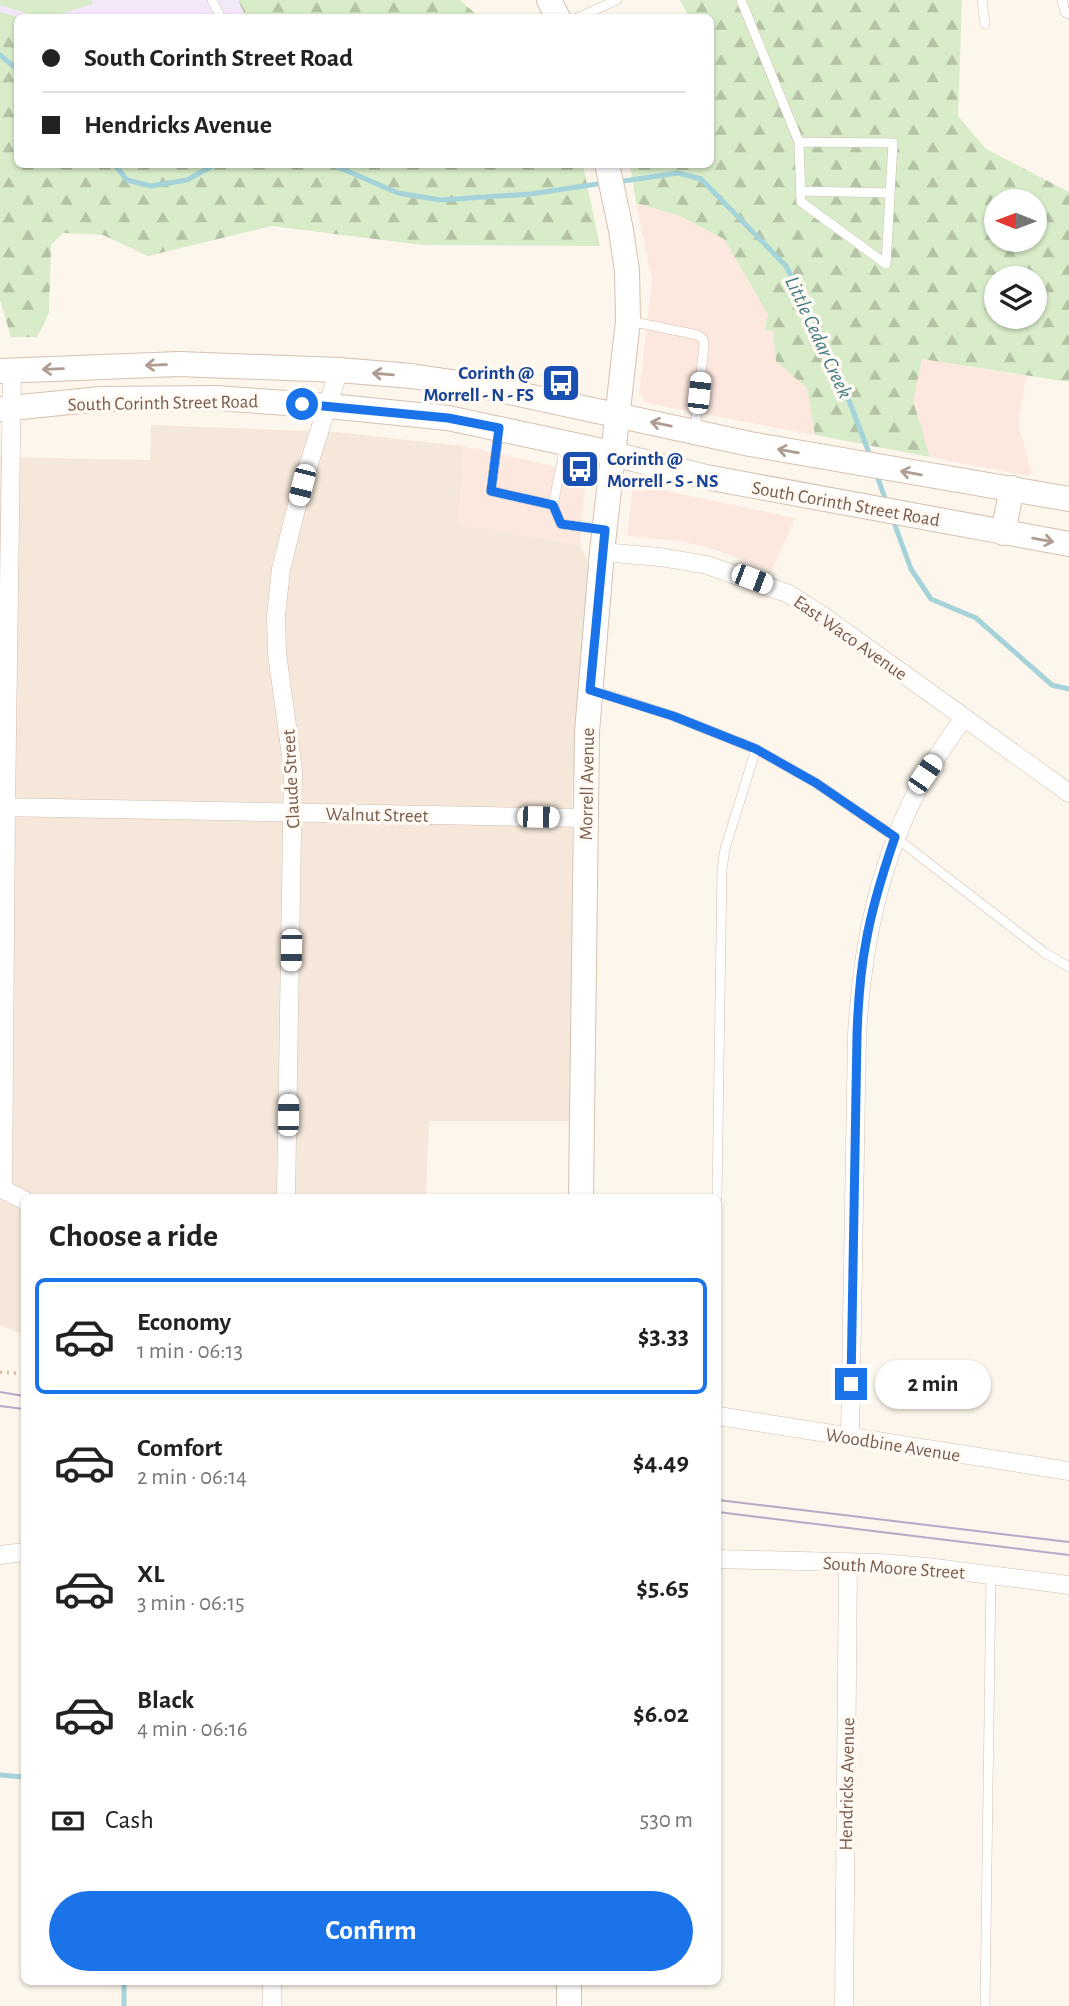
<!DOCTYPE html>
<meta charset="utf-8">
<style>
:root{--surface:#fff;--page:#f6f6f6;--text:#222;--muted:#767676;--line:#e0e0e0;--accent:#1a73e8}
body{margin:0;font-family:"Alegreya Sans",sans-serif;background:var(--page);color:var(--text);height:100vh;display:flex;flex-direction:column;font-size:26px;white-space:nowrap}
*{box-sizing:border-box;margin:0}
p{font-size:23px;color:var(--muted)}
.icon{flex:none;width:38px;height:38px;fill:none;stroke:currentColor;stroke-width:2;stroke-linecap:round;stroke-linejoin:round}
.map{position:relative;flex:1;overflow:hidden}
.drawer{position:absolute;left:21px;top:1194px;width:700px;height:791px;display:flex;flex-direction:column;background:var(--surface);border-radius:10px;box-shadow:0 2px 5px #0004}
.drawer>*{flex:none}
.top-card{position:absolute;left:14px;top:14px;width:700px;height:154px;border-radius:10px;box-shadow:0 2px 5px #0004;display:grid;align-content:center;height:154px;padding:0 28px;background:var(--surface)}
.needle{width:46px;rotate:271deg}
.controls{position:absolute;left:984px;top:189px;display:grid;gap:14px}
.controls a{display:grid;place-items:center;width:63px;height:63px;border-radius:50%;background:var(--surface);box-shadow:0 2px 5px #0004;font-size:35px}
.end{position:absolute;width:32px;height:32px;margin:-16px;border:9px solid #1a73e8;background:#fff;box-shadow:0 0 0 4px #fff}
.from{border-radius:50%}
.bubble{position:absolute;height:49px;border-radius:24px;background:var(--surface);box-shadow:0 2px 5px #0004;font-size:23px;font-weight:700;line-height:49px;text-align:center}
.car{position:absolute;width:21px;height:42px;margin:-21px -10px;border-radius:9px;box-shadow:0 0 5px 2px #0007;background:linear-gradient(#fff 24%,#345 0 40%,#fff 0 76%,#345 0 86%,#fff 0)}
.top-card b{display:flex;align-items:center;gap:24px;height:66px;font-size:26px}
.top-card b+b{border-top:2px solid var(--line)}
.top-card i{width:18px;height:18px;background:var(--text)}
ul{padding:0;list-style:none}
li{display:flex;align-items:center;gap:21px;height:116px;margin:0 14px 10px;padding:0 14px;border:4px solid transparent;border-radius:10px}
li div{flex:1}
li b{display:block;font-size:26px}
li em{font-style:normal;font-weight:700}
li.on{border-color:var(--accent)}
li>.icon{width:63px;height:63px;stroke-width:1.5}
h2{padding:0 28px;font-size:32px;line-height:84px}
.pay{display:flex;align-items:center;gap:18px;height:77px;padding:0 28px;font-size:26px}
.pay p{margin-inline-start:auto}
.button{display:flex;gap:14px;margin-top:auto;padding:14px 28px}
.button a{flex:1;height:80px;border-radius:42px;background:var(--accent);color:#fff;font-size:28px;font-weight:700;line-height:80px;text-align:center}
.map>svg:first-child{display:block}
.residential{fill:#f5e8da}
.commercial{fill:#fde8e0}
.education{fill:#f3e8fa}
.grass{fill:#d8ecc9}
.forest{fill:url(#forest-firs);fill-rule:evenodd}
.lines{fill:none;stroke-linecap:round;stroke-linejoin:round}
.stream{stroke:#a5d3da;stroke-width:5}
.lane-casing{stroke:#d1beb0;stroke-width:10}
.street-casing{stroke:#d1beb0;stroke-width:19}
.secondary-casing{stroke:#d6c0b0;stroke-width:26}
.path{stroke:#d9b8a5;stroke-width:3.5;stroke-dasharray:2 5;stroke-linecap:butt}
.lane{stroke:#fff;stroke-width:9}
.street{stroke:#fff;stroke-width:18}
.secondary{stroke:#fff;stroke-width:24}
.tram{stroke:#b9a8c9;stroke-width:2}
.oneway{stroke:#af9d94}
.route{stroke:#1a73e8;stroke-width:9}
.labels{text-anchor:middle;stroke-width:7;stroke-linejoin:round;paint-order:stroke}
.transit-label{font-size:19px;font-weight:bold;fill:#164399;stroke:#fffaf3;text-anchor:end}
.street-label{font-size:19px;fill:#7a5c4d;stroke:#fffaf3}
.water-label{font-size:21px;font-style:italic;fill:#437c86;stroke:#fffaf3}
</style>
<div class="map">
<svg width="1069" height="2006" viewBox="0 0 1069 2006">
<defs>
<pattern id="forest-firs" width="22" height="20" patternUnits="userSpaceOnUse" patternTransform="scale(1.75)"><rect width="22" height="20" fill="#d8ecc9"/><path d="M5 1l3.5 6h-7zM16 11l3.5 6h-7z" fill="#b4c2a5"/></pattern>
</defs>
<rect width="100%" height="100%" fill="#fdf6ec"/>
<path class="residential" d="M151,425l184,7 128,14 -4,77 121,22 9,20 -17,230 -1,326h-142l-3,76h-402v138l-24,-10v-868l150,3z"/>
<path class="commercial" d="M636,203l44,13 44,23 44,75 -3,16 8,1 3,30 31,26 8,48 -169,-32 -7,-10 13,-114z
M922,359l104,17 -8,49 14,47 -3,4 -99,-19 -18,-56z
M463,446l123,27 -6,72 -121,-21z
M633,484l162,34 -23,52 -59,-21 -33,-8 -53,-5z"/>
<path class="education" d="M0,0h325l-43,17 -264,1 -18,114z"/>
<path class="grass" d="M0,0h91l2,4 -47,14 -8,-1 -38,-12z"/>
<path class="forest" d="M238,0h222l19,17h-233z
M680,0h282l-4,116 28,33 83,43v190l-147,-23 -9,42 17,56 -115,-22 -8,-47 -31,-27 -3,-30 -8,-1 3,-16 -44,-75 -44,-23 -44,-13 -6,-38 80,-1v-146l-21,-1zM996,201h38v39h-38zM996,278h38v39h-38z
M0,12l19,5 -1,1v146l565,1 17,81 -178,-1 -150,-19 -124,30 -45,-21 -40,-2 -12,12 -2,67 -12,25h-26l-11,-37z"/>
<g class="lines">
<path class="stream" d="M0,55l18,15
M114,164l13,16 24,6 36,-6 29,-16
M331,164l67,29 43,7 89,-6 74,-11
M617,182l61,-9 23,6 85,87 46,90 39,102
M876,473l11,31
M893,520l18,49 20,30 45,19 76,67 17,4
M0,1775l24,2
M124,1981v25"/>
<g class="lane-casing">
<path id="lane" d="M212,0l9,18
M741,0l58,142 2,60 85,62 7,-121 -94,-1
M982,0l3,24
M1062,0l3,12 4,2
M577,18l40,-18
M801,191l89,2
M629,321l69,14 5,4 1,6 -9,85
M499,430l-8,61 62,14 12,-59
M553,505l8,19 40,5
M592,690l81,26 83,33 60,34 79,54 150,116 24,14
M717,1197l5,-328 3,-20 31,-100
M985,2006l6,-431"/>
</g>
<g class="street-casing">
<path id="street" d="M602,552l58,5 47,8 82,29 34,22 246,177
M0,807l585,11
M0,1188l24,12
M3,1189l3,-382 6,-437
M286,1197l7,-427 -16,-117 -1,-37 5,-47 21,-84 37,-115
M718,1416l351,55
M850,1437l7,-402c5,-92 23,-178 68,-259 11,-20 26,-39 39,-59
M0,1555l24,-3
M718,1559l161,4 48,4 142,18
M272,2006v-25
M844,2006l4,-444"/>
</g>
<g class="secondary-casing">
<path id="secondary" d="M549,0l9,18
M0,371l179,-7 160,6 72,6 75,11 264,57 319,55
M0,409l101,-10 115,-1 113,8 119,12 145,31 113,28 363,67
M1003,533l9,-45
M581,1197l6,-465 15,-180 26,-231 -1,-50 -6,-41 -14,-66
M569,2006v-25"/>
</g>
<path class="path" d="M0,1372l24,2"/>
<use href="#lane" class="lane"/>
<use href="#street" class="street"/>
<use href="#secondary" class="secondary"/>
<path class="tram" d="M0,1392l24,4
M0,1406l24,3
M718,1500l351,42
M718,1512l351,43"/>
</g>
<defs><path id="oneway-shaft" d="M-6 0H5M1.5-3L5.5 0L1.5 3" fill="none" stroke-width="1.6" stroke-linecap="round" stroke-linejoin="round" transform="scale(1.75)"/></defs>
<g class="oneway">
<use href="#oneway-shaft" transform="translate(156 365) rotate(178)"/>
<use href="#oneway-shaft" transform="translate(53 369) rotate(178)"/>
<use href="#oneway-shaft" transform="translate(383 374) rotate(-175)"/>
<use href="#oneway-shaft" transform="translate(661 424) rotate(-168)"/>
<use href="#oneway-shaft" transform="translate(788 451) rotate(-170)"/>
<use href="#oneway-shaft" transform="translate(911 473) rotate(-170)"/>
<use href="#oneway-shaft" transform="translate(1043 540) rotate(10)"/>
</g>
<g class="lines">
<path class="route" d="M302,404l146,14 51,10 -8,63 62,14 8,19 44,6 -15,160 83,26 83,33 60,34 79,54c-12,35 -23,70 -29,105 -6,31 -8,62 -9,93l-6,349"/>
</g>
<defs>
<g id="bus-square" transform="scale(2.0125)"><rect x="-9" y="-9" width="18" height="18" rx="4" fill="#1a4fb4" stroke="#fffaf3"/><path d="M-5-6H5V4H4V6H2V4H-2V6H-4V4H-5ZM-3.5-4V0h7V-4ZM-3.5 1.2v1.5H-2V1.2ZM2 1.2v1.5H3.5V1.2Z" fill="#fff"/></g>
</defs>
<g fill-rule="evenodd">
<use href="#bus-square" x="561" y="383"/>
<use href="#bus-square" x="580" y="469"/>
</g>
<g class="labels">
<g class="transit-label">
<text x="534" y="379">Corinth @<tspan x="534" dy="22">Morrell - N - FS</tspan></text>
<text x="607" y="465" text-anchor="start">Corinth @<tspan x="607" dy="22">Morrell - S - NS</tspan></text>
</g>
<g class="street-label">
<text transform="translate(163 402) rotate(-1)" y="7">South Corinth Street Road</text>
<text transform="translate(846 503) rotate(10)" y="7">South Corinth Street Road</text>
<text transform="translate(851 637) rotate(35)" y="7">East Waco Avenue</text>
<text transform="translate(290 779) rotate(-93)" y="7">Claude Street</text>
<text transform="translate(586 784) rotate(-89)" y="7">Morrell Avenue</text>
<text transform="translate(377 814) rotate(1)" y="7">Walnut Street</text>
<text transform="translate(893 1444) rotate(9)" y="7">Woodbine Avenue</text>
<text transform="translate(894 1567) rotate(4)" y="7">South Moore Street</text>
<text transform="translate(846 1784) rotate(-89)" y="7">Hendricks Avenue</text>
</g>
<g class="water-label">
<text transform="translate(819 337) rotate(65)" y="7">Little Cedar Creek</text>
</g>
</g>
</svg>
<div class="controls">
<a><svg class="needle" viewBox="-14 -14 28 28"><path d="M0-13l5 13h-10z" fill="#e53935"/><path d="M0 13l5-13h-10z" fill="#767676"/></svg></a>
<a><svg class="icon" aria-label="layers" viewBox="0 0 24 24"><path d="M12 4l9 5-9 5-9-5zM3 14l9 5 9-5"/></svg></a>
</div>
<i class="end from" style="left:302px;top:404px"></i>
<i class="end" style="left:851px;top:1384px"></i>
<div class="bubble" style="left:875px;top:1360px;width:116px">2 min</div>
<i class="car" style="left:699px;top:393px;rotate:6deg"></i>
<i class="car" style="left:302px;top:485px;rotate:194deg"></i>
<i class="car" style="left:752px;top:579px;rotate:111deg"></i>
<i class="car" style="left:925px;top:774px;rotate:34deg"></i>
<i class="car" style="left:538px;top:817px;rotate:91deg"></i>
<i class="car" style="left:291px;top:950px;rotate:181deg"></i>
<i class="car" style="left:288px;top:1115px;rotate:1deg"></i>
<div class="top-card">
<b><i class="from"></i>South Corinth Street Road</b>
<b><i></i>Hendricks Avenue</b>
</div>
<section class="drawer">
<h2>Choose a ride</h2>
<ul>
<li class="on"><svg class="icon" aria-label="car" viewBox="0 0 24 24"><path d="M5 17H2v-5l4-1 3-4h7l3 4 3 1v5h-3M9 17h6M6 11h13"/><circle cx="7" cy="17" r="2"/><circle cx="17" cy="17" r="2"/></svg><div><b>Economy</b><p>1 min · 06:13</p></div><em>$3.33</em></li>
<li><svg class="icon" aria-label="car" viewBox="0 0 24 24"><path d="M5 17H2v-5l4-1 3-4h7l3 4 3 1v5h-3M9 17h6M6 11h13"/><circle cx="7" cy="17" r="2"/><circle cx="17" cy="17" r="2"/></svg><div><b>Comfort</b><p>2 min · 06:14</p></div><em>$4.49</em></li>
<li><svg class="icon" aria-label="car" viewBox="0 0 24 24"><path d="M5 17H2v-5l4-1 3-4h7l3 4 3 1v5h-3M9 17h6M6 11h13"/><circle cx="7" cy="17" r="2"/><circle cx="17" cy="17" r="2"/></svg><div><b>XL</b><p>3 min · 06:15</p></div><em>$5.65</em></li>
<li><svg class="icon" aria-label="car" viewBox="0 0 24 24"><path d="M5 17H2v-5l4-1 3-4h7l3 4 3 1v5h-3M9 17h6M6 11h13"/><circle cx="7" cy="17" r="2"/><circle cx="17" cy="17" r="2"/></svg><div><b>Black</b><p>4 min · 06:16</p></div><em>$6.02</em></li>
</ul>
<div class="pay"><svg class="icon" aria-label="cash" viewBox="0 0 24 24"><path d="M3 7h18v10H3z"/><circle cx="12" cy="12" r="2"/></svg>Cash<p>530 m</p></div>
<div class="button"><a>Confirm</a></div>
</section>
</div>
